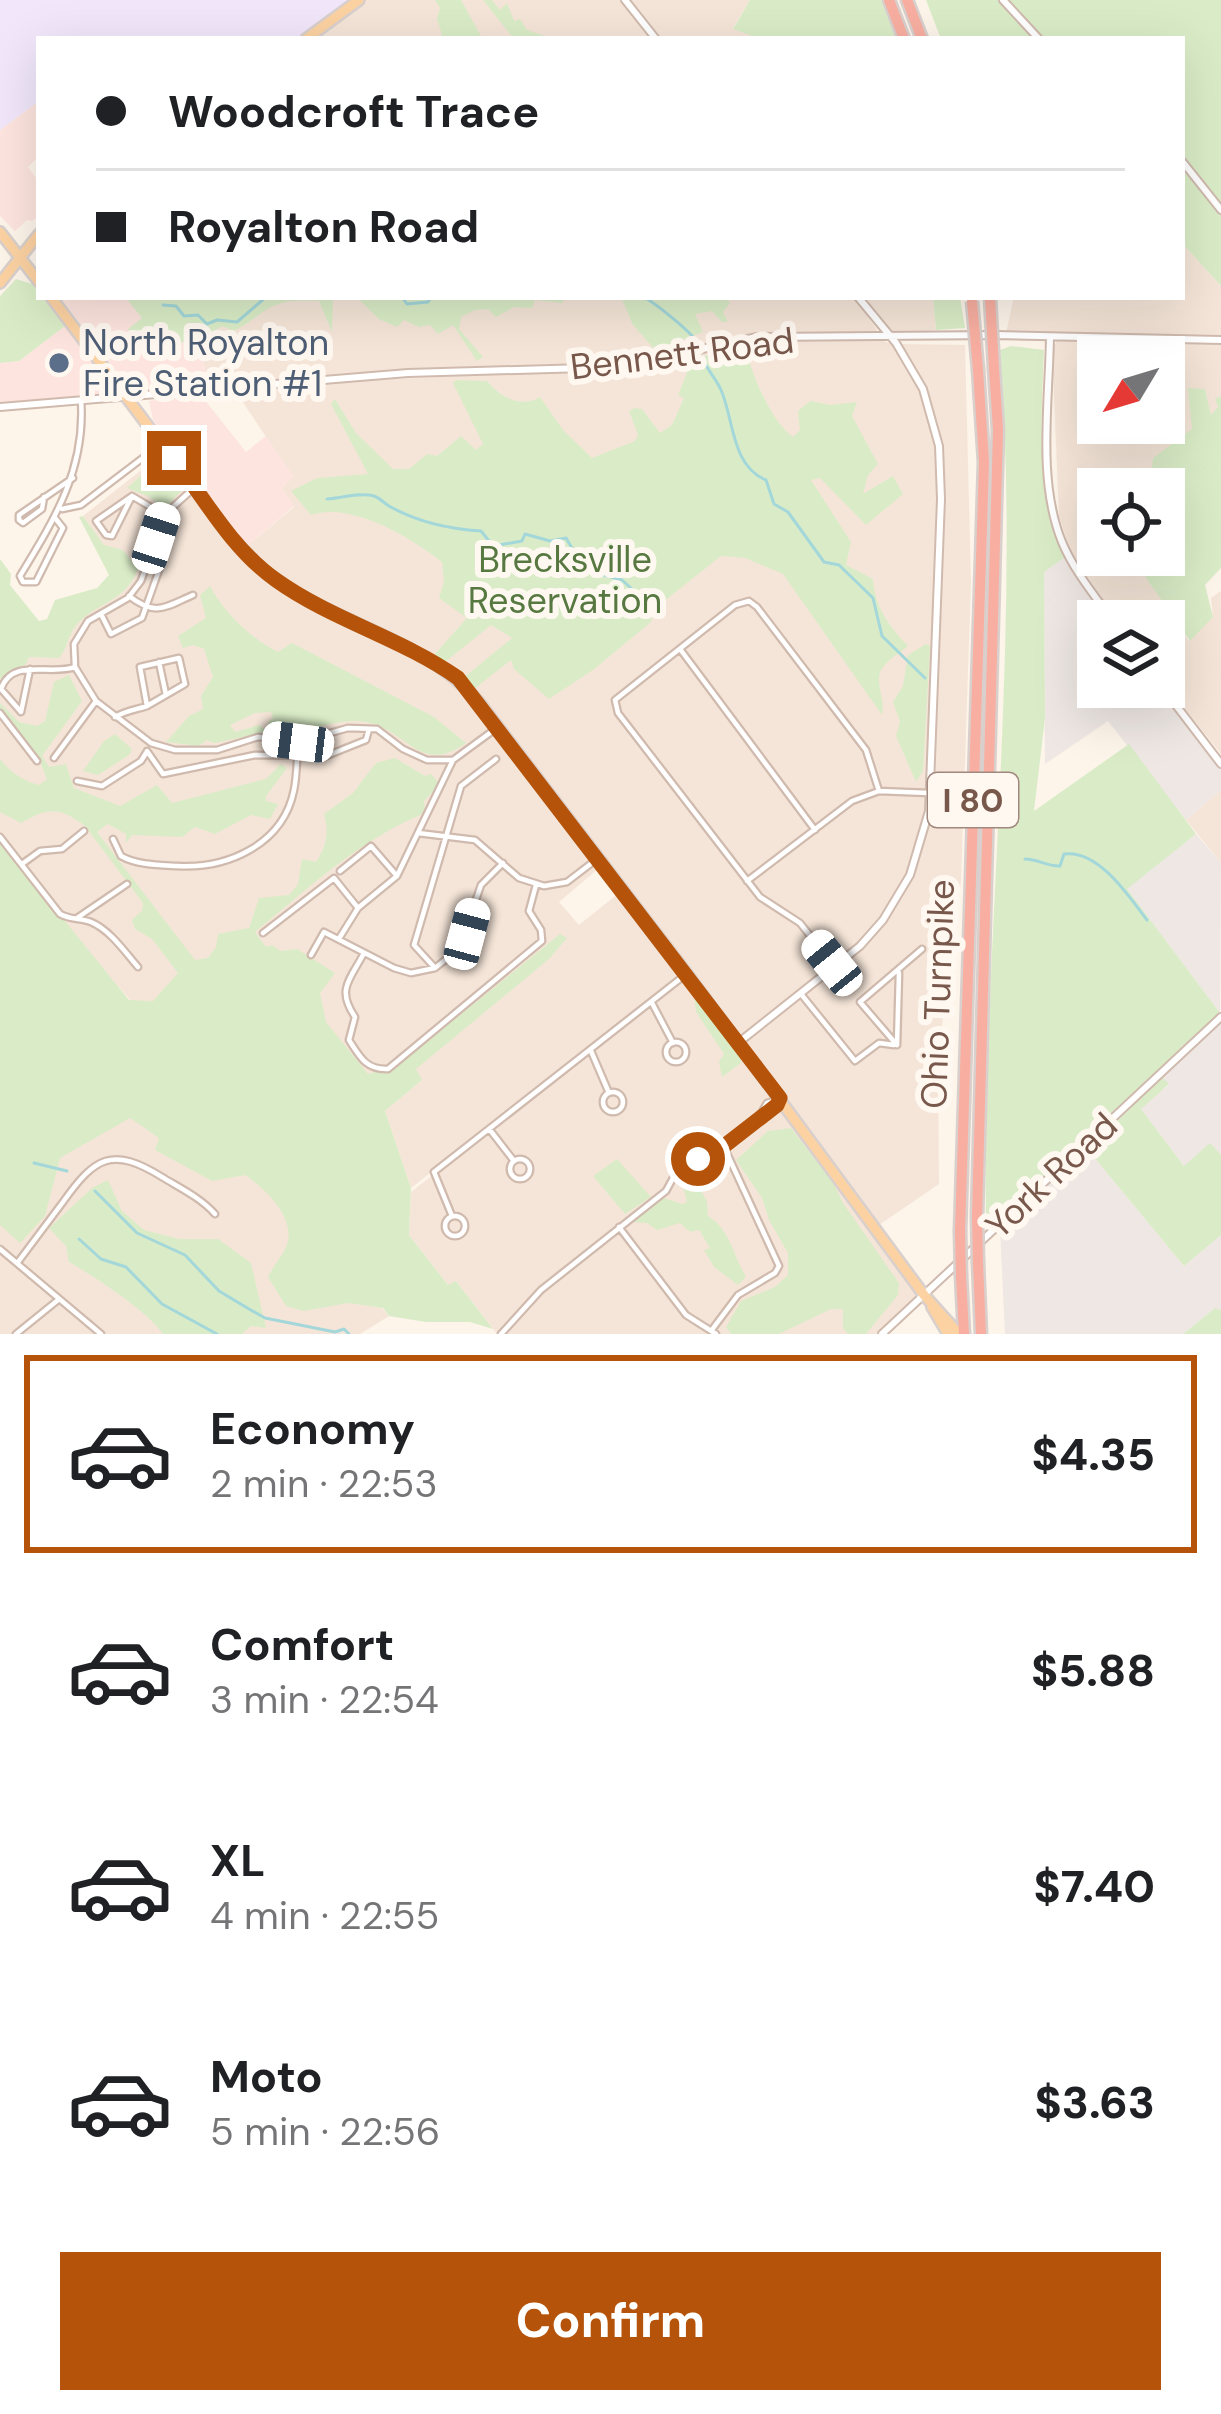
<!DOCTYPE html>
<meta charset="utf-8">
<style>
:root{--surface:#fff;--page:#f2f2f2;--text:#202124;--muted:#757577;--line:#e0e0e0;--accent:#b45309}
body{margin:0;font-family:"DM Sans",sans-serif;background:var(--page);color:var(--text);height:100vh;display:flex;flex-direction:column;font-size:45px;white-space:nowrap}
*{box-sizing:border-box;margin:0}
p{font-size:39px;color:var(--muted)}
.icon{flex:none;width:66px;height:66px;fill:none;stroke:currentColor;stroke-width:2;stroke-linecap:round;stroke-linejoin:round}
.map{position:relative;height:1334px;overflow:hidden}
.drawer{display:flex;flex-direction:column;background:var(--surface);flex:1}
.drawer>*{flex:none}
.guide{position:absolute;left:36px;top:36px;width:1149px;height:264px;border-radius:0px;box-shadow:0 12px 48px #0002;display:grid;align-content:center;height:264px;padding:0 60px;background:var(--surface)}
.needle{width:78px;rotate:232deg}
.fabs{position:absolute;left:1077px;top:336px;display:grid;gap:24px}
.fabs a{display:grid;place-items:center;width:108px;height:108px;border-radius:0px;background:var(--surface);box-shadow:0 12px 48px #0002;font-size:60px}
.end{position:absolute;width:54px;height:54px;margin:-27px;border:15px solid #b45309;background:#fff;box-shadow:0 0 0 6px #fff}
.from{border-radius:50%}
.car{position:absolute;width:36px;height:72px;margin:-36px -18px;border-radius:15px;box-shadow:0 0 9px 3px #0007;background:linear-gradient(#fff 24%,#345 0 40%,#fff 0 76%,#345 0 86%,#fff 0)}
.guide b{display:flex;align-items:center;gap:42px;height:114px;font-size:45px}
.guide b+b{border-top:3px solid var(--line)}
.guide i{width:30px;height:30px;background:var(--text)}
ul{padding:21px 0 0;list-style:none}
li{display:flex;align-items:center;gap:36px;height:198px;margin:0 24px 18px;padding:0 36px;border:6px solid transparent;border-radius:0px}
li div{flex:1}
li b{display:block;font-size:45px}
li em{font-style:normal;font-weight:800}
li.current{border-color:var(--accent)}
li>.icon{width:108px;height:108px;stroke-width:1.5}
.cta{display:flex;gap:24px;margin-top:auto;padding:24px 60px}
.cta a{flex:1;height:138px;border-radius:0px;background:var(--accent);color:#fff;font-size:48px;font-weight:800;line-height:138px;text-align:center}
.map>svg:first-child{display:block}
.residential{fill:#f5e5d8;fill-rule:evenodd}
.commercial{fill:#fde4de}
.industrial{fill:#eee7e3}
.education{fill:#f1e6fa}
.green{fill:#daecc7}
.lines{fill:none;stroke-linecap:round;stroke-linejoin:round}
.stream{stroke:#a3d7da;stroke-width:3}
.minor-casing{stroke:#d0baae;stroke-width:9}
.tertiary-casing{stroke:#d0baae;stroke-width:10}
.primary-casing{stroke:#d9d0cd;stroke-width:14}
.motorway-casing{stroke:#d9d0cd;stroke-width:15}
.minor{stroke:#fff;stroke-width:4.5}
.tertiary{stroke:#fff;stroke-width:6}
.primary{stroke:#fcd2a2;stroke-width:9}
.motorway{stroke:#f8afa1;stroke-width:10}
.motorway-bridge-casing{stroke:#d9d0cd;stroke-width:15;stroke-linecap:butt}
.motorway-bridge{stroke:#f8afa1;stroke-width:10}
.route{stroke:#b45309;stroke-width:15}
.service-dot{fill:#5c6f8a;stroke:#fff8f1;stroke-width:4.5}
.labels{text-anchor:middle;stroke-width:12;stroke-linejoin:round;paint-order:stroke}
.shield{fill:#fff8f1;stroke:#a1887e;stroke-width:3}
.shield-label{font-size:33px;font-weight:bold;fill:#79584c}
.service-label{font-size:36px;fill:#4e5e75;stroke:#fff8f1;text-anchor:start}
.street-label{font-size:36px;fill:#79584c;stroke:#fff8f1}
.park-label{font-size:36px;fill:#577941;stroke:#fff8f1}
</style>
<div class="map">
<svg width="1221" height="1334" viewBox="0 0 1221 1334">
<rect width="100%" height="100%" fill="#fdf4ea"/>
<path class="residential" d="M365,0h255l31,39h-340z
M629,0h121l-17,28 32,11h-105z
M1182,243l39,43v49l-215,-2 8,-36h168z
M125,297h729l23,33 -7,5 -110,-1 -156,29 -175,5 -221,19 -5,-29 -30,-41 -30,1z
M862,297h71l3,33 -45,4z
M778,340h102l12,4 73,1 6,237 -10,299 -23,175 1,128 -60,41 -398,-530 -59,-48 -125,-58 -50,-43 47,-39 -12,-19 11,-11 -57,-85 135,-12 249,-11 109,-23z
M1057,341h164v55l-5,3 2,8 -7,9 -6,-27 -13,40 -40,50 -3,10h-51v66h36l-1,3 56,83 24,-24 -2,-19 10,-7v163l-57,-72v-61h-47l-45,-65 -13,-40 -7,-167zM1098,357h66v66h-66z
M163,453l91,115 25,19 146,73 46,37 23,28 -25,21 4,4 25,-18 101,136 -40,34 20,23 40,-32 62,82 -270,213 -26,-77 37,-31 -43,9 -235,-73 -71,-81 -73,-94v-166l125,-100 -42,-59z
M1221,790v73l-35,-43z
M681,983h6l237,312 -42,39h-385l-41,-53 -7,5 -40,-51 2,-43z
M109,1090l158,65 74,106 48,55 -29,18h-360v-183z"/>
<path class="commercial" d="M39,101v55l-11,11 11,15v34l-7,5 -5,-1 -12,11 -15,-15v-86z
M60,297h65l18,21 30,-1 30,41 5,29 -67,7 -12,-6z
M65,326l41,50 -2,16 -8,5 -96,8v-42l19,-2z
M200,394l46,58 20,-16 28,41 -12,11 12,18 -47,40 -94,-126 -4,-19z"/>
<path class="industrial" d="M1065,557l43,64h-10v66h60l63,82v21l-35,30 -78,-99 -63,43 -1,-193z
M1196,834l25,29 -1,150 -94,-125z
M1221,1022v133l-11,-11 -25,23 -45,-59 29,-23 -7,-8z
M1088,1150l96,116 37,-31v75l-7,-1 -31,25h-178l-5,-106z"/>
<path class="education" d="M0,0h353l-53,39h-261v62l-39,29z"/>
<path class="green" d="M435,0h26l20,36 -45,3 6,-4 -5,-16 3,-11z
M483,0h9l8,10 7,-7 7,18 6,-2 7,11 27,9h-40z
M750,0h131l15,39h-135l-28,-10z
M926,0h295v286l-39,-43v-204h-241z
M16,279l16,5 33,42 -46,35 -19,2v-67z
M125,297h441l-4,6 -27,-3 -3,8 -18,-1 -18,10 -8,-8 -13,1 -14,7 -2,12 24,28 -6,4 -24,-36 -15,9 -8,-9 -11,2 -15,-7 -7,7 -18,-8 -23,-22 -23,3 -1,32 -13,-31c-51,-2 -44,6 -85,30l-12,-5 -8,5 -14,22 -11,-14 -19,9 -12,-17 -26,16 -3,-5 5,-4 -6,-9 14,-11z
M621,297h105l4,6 -7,9 5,10h-6l-10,-11 -17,3 8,18 -48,18 -22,-25z
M933,297h27l5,31 -29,2z
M1011,346l33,4c-3,69 -8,143 21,207l-21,15 1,146 -11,93 95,-67 67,90 -69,55 93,124 -234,217c-4,-293 36,-587 14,-880z
M747,352c5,24 26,72 46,85l7,-7 -2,-19 12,-10 20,4 27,-3 -5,14 26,48 -10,11 -5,19 30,-18 10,18 -37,31 -46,-47 -9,2 40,62 -5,23 27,14c1,26 17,49 35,67 -8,7 -18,12 -24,20 -12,12 2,32 -2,49l-99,-141 -38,-16 -24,-2 -68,54 -2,12 -58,48 -44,29 -35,-30 -3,-9 -38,30 -10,-12 49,-40 -21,-13 -46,37 -12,-6 34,-38 -28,-20 5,-16 -2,-20c-30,-24 -91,-61 -131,-47l-20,-24 26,-13 51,-4 -37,-70 4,-5 21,34 37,36h16l18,-15 10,2 24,-20 15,14 7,-6 -30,-61 3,-3 31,1c13,16 34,28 53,16l23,33 29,28 43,-17 3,-6 -9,-24 6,-3 7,1 18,24 12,-8 12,-27 -6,-3 9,-22 -3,-10 12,-6z
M1188,388l17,1 6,26 7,-8 -3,-8 6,-3v172l-16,17 8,32 -23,24 -58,-83 32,-3v-66h-15l4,-31 39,-29z
M160,458l22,32 -18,19 -14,-12 -23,-9z
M83,516l21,29 19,5 15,19c-13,36 -47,33 -65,61 -6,10 -6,19 -14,28l-30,-1 -3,7 -26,15v-120l11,15 -1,11 29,36 8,-2 8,-19 42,-12 12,-13 -30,-58z
M210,586c13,26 42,53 68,66l14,-9 142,74 32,26c-45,32 -57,-10 -96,-20 -30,-8 -65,12 -96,11l-6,-12 5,-4 -2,-6 -16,1 -25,12 5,7 24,-7 7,5 -2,3 -50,10 -7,-3 -8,6 -33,-4 23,-26 14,-7 -2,-13 12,-19 -9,-28 -11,-4 -10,3 -5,-12 28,-18 -6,-23z
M926,644l4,2 -7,125 -7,11 -20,-46 4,-15 -7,-19 10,-16 5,-31z
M69,675l13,26 -40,55 7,11 17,-3 8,24 46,18 37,-21 15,18 94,-24 15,-15 6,4 -21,28v5l12,3 -8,15 -19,-4 -36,19 -20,-7 -13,10 -50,-2 -6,8v-9l-18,-10 -11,8 98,128 13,-2 8,-11 2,-13 31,-6 10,-30 30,-3 9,-11 4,-25 14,3c11,-17 13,-29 8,-48l29,-21 23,-30 19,-5 30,18 6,-2 9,10 -16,17 1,12c-65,26 -116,75 -170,119l11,15 6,-2 9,6 16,-2 38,24 -15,20 6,29 42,52 28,-7 164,-133 7,4 -18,21 -133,110 6,11 -37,31 26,77 -2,47 39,50 8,-4 37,48 -23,-7h-44l-37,-6 -6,-8 -35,-5 -44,8 -18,-5 -18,-29c5,-11 18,-25 20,-36 5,-27 -24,-53 -43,-66l-33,6 -57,-31 4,-12 -29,-20 -70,40 -15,58 -25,27 -20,-18v-384l129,159 24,1 25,-28 -26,-34 -17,-10 -3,-9 10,-9 1,-8 -58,-77c-27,-20 -37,-18 -64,-3l-21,-11v-53c11,14 22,21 39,26l8,-6 -9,-22 -38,-49v-5l19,19 18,4 8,-5 9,-39z
M115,734l17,15 -3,6 -31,20 -15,-4 21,-30z
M694,996l47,62v5l-19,14 -3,-15 5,-8 -28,-42z
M1162,1077l7,7 -28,25 43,57 26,-23 11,12v80l-37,31 -96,-116z
M791,1128l42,54 10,21 56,80 -1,12 -32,39h-18l-5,-6v-19h-12l-52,25h-48l-5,-7 15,-26 34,-14 13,-12v-22l-19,-33 -7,-22 -26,-38 32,-29z
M617,1159l34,38 -26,17 -32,-38z
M698,1162h10l-10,22 9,18 1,14c22,13 25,39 38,61l-8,8 -24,-18 -10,-17 6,-2 -11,-18 -9,2 -10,-9 -23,7 -10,-7 -15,-1 32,-24 18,6 5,-2 -7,-27 4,-7z
M108,1180l14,31 22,19 35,9h39l33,24 15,65 -15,-2 -9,8h-79c-14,-22 -71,-59 -94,-72l-3,-16 -17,-18 43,-40z
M1215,1308l6,2v24h-38z"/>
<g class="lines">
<path class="stream" d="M402,297l5,7 21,-2 3,-5
M644,297c12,7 45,33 53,45
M163,305l13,1 8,10 14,-1 9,9 10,-4 20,2 29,-25
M702,357c4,12 14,21 19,33 13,29 10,76 45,90l8,24 14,8 36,50 15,3 34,33 9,38 43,42
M327,499c15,-1 33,-7 47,-3 6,2 10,7 15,10 28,16 60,23 92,25l12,15 29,-5 3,-7 25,7 16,-3 19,32 37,10 22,20
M1025,859c13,0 23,8 35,7l4,-12c34,-5 65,42 83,66
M34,1163l33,8
M95,1191l42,42 48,22 34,36 30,18 16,9 70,14 9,-3 5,5
M79,1239l22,20 25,8 36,37 55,30"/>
<g class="minor-casing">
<path id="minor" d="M195,487l-31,28 -23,66 -13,17 -40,23 -14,23 1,23 21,34 55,42 24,7h42l41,-13 40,5 50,-14 29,1 26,20 24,11h26
M44,497l-2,12 -19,14 -4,-3v-5l54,-37
M62,509l19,-4 67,-51v-11l5,-4
M55,518l8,10 -27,54h-13l-3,-6c34,-56 66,-107 61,-176
M129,596c27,21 36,11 64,-1
M101,614l10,20 31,-16 32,-90 -10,-13 -32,-19 -36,25 10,14 6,1 20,-40
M680,649l135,181
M159,662l7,33
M30,669l-9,43 -20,-23c11,-32 49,-13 74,-22
M0,713l37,48
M115,717c12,-7 20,-7 32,-11l38,-22 -6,-26 -39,9 7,39
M147,751l16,23 92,-19 71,1 40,-16 3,-11
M54,758l42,-57
M77,781l25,5 39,-25 5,-8
M418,833l57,7 44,38 25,8 23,-4 30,-23
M0,837l60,77c11,6 20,4 31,8 19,8 34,30 47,45
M113,839l8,17c16,9 37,9 56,10 50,3 106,-21 117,-76 3,-15 3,-32 4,-48
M22,864l18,-13 22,-2 22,-18
M340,871l31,-25 26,30
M747,881l105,-80 27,-10 50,2
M77,918l50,-34
M263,933l71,-55 24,30
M340,937l18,-29 39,-32 56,-116 45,-33
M364,953c-14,27 -28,36 -9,64l-6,23c11,17 17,30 39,29l154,-128 -1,-11 -12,-19 7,-26
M311,955l13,-23 70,36 17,5 24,-5 24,-19 22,-64 22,-22
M835,967l-35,-44 -40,-26 -142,-184 -3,-13 120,-95 14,-4 8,6 109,143 13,41
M435,968l-21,-23 47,-159 35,-27
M801,994l54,67 24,-18 15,2
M652,1003l21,40
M666 1052a10 10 0 1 1 20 0a10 10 0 1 1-20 0Z
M897,1045l-37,-43 62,-53
M897,1045l2,-72
M591,1051l18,42
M603 1102a10 10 0 1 1 20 0a10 10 0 1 1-20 0Z
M490,1130l24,31
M510 1169a10 10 0 1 1 20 0a10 10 0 1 1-20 0Z
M445 1226a10 10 0 1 1 20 0a10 10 0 1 1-20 0Z
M452,1216l-18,-44 251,-197
M619,1227l67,88 30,19
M0,1249l101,85
M18,1262c15,-20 30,-40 45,-60 32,-45 49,-56 99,-25 18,11 39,21 53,37
M711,1331l27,-36 37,-22 4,-7 -55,-119
M16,1334l42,-34
M501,1334l40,-44 125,-99 13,-24 40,-16 38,-31 10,-17 10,-3v5l-16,9"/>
</g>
<g class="tertiary-casing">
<path id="tertiary" d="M625,0l31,39
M1003,0l36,39
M1182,161l39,49
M1050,337c-1,66 -13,144 12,205 12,29 33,54 51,79
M0,407l408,-34 212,-6 137,-30 239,-2 225,5
M1162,687l59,77
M738,1043l122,-97 23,-26 27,-45 19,-64 12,-312 -2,-53 -16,-57 -27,-46 -38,-46
M882,1334l339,-317"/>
</g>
<g class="primary-casing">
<path id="primary" d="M306,39l53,-39
M0,232l39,50
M0,283l39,-49
M51,297l179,238c19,22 38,42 63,56 63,38 135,53 185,110l209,273 237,321 35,39
M932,1307l16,27"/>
</g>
<g class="motorway-casing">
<path id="motorway" d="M889,0l15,39
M907,0l15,39
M977,1216l21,-786 -4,-62
M960,1231l24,-769 -6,-92
M978,1263l3,71
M961,1276l3,58"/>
</g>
<use href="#minor" class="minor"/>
<use href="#tertiary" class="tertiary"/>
<use href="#primary" class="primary"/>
<use href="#motorway" class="motorway"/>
<g class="motorway-bridge-casing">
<path id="motorway-bridge" d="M990,298l4,70
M972,301l6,69
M977,1216l1,47
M960,1231l1,45"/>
</g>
<use href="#motorway-bridge" class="motorway-bridge"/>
</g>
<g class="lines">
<path class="route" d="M174,458c31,42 59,92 102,122 56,40 125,58 182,98l322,420 -3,7 -58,45 -21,9"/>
</g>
<circle class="service-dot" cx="59" cy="363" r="12"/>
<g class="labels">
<rect class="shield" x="928" y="773" width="90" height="54" rx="9"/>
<g class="shield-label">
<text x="973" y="812">I 80</text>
</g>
<g class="service-label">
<text x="83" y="355">North Royalton<tspan x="83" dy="41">Fire Station #1</tspan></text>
</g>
<g class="street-label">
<text transform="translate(682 353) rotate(-7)" y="13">Bennett Road</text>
<text transform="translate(937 994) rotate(-88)" y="13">Ohio Turnpike</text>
<text transform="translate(1051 1175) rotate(-43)" y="13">York Road</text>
</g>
<g class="park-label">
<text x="565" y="572">Brecksville<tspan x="565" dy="41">Reservation</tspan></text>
</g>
</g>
</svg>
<div class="fabs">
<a><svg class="needle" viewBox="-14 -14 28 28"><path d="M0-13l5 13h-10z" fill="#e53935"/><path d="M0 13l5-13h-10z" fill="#757577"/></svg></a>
<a><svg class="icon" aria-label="locate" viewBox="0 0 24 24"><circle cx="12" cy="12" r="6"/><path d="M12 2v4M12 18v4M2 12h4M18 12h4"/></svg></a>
<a><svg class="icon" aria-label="layers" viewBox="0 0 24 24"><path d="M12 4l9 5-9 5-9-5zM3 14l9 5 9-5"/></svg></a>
</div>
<i class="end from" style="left:698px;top:1159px"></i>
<i class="end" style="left:174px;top:458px"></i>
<i class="car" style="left:156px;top:538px;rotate:18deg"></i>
<i class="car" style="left:298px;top:742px;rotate:277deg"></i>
<i class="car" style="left:467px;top:934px;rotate:15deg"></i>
<i class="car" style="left:832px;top:963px;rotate:321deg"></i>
<div class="guide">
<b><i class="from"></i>Woodcroft Trace</b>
<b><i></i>Royalton Road</b>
</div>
</div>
<section class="drawer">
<ul>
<li class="current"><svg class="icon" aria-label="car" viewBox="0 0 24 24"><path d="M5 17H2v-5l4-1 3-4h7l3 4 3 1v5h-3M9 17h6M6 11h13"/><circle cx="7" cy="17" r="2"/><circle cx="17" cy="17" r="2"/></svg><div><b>Economy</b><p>2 min · 22:53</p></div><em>$4.35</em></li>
<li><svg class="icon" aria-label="car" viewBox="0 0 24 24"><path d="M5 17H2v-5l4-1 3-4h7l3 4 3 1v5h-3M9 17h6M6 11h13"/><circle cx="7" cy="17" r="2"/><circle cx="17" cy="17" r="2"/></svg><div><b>Comfort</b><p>3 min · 22:54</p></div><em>$5.88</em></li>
<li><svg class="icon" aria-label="car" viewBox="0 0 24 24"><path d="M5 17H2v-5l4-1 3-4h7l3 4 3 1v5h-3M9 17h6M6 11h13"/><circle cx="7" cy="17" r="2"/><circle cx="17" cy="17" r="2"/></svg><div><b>XL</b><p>4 min · 22:55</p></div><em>$7.40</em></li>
<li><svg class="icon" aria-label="car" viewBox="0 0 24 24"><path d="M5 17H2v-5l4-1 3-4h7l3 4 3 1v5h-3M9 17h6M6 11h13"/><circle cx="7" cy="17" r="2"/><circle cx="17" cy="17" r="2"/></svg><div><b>Moto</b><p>5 min · 22:56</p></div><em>$3.63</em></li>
</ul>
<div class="cta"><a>Confirm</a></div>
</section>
